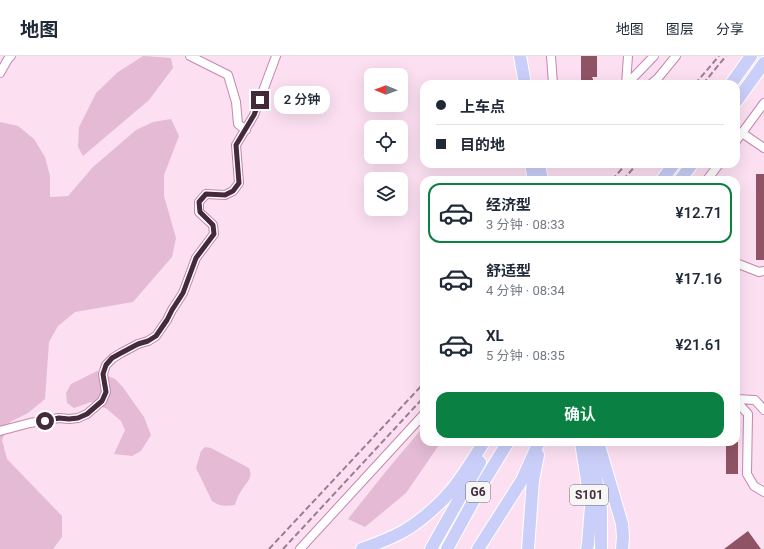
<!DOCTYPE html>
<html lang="zh">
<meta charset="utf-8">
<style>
:root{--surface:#fff;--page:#f2f2f3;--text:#1f2937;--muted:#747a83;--line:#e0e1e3;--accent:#0b8043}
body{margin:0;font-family:Roboto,"Noto Sans SC",sans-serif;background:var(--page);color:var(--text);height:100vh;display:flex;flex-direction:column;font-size:15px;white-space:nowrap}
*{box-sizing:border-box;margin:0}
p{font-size:13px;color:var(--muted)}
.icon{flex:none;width:22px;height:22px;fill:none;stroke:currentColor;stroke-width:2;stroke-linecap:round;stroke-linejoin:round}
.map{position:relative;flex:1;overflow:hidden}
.panel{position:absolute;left:420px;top:120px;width:320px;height:270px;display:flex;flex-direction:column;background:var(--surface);border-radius:12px;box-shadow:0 4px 16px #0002}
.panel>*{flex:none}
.banner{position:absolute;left:420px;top:24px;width:320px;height:88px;border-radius:12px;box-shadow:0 4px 16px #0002;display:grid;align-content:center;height:88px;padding:0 16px;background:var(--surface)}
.needle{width:26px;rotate:271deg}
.buttons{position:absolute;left:364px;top:12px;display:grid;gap:8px}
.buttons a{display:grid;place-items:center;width:44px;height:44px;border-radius:8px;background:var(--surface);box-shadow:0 4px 16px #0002;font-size:20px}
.end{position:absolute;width:18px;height:18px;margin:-9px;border:5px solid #452a3c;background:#fff;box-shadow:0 0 0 2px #fff}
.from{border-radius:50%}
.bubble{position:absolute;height:28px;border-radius:12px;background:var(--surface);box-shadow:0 4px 16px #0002;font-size:13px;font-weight:600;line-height:28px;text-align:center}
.banner b{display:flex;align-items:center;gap:14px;height:38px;font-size:15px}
.banner b+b{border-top:1px solid var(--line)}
.banner i{width:10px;height:10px;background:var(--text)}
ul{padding:7px 0 0;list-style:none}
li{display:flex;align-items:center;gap:12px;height:60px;margin:0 8px 6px;padding:0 8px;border:2px solid transparent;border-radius:12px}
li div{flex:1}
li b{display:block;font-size:15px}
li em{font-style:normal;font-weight:600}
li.selected{border-color:var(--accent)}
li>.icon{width:36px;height:36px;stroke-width:1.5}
.primary-button{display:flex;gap:8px;margin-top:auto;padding:8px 16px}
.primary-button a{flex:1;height:46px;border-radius:12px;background:var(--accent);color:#fff;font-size:16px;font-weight:600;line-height:46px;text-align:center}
header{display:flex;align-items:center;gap:24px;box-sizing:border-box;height:56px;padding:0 20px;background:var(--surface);border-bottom:1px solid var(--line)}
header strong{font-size:19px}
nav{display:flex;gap:22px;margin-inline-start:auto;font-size:14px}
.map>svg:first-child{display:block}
.green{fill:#e4bad5}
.building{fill:#8f5366}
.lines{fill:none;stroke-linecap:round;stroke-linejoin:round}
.minor-casing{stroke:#c585b0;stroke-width:10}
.highway-casing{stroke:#fff;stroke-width:14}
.minor{stroke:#fff;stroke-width:8}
.highway{stroke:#cacff9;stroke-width:12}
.rail{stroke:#9a7e90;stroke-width:2;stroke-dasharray:6 3;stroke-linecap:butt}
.route{stroke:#452a3c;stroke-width:5}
.labels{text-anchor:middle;stroke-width:4;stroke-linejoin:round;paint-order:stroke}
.shield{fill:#f6f6f6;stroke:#7a6774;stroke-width:1}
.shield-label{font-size:12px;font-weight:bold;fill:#452a3c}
</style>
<header>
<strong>地图</strong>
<nav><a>地图</a><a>图层</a><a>分享</a></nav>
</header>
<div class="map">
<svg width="764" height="493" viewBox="0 0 764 493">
<rect width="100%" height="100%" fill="#fce0f2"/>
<path class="green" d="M143,0l28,2 2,10 -24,32 -66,56 -5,-9 1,-20 17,-34 22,-21z
M171,63l8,17 -15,39v21l12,42 -4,19 -39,45 -58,10 -17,14 -9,16 -4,57 -17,14 -18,9 -8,18 5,19 55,57v21l-9,12h-53v-427l18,4 16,13 11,18 5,19v21l18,-1 25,-29 43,-37 17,-8z
M97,315l18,8 7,7 22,31 7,18 -10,16 -9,5 -18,-2 11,-24 -4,-9 -14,-12 -16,-7 -17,6 -7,-5 -1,-10 5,-9z
M424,370v16h17l-35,51 -41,34 -17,-8 39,-49z
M205,391l6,1 38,20c5,11 -4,15 -9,25 -2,3 -4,8 -5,12 -10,1 -14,2 -23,-4l-16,-33 5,-17z"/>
<path class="building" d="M581,0h16v21h-5l3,7h-14z
M756,118h8v86h-8z
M726,386h12v32h-12z
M748,475l13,18h-37z"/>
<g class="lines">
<g class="minor-casing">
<path id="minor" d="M190,0l38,19 8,27 2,22 8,6
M551,0l2,28
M0,17l8,-14 3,-3
M626,28l2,-28
M627,28l27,-28
M651,28l7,-6 18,-22
M742,77l22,15
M736,85l28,-38
M707,124l12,-16
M736,207l23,9 5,-1
M736,343l19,1 9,10
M736,345l12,13 -1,60 7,12 10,6
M0,375l30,-8 29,-5 10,1 9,-1 9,-4 15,-13 4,-9 -3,-18 3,-9 7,-7 8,-5 17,-9 10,-3 8,-5 11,-16 5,-10 11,-17 13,-35 18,-24 -1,-9 -14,-13v-10l7,-8 19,1 8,-4 6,-8 -3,-38 18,-30 22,-59
M300,493l124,-135"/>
</g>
<g class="highway-casing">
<path id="highway" d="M520,0l5,28
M731,28l20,-28
M736,46l28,-39
M531,108l3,16
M539,108l3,16
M662,124l12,-16
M680,124l12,-16
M581,386l10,64 -3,38 -1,5
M590,386l11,67v40
M598,386l24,82 1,13 -1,12
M362,493c14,-5 27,-10 40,-17 15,-8 36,-26 47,-39 13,-15 24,-34 35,-51
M431,493l49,-87
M447,493l39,-71 22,-36
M478,493l44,-69 17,-38
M528,493l5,-69 5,-25"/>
</g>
<use href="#minor" class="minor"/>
<use href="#highway" class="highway"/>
<path class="rail" d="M695,28l24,-28
M703,28l23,-28
M612,124l14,-16
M623,124l14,-16
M269,493l155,-166
M283,493l141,-152"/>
</g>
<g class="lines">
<path class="route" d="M45,365l14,-3 10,1 9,-1 9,-4 15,-13 4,-9 -3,-18 3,-9 6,-7 9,-5 17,-9 10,-3 8,-5 11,-16 5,-10 11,-17 13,-35 18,-24 -1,-9 -13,-13 -1,-10 7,-8 19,1 8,-4 6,-8 -3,-38 18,-30 6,-15"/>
</g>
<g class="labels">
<g class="shield">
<rect x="466" y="426" width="24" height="20" rx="3"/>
<rect x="570" y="429" width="38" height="20" rx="3"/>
</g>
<g class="shield-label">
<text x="478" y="440">G6</text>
<text x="589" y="443">S101</text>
</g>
</g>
</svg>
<div class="buttons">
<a><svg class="needle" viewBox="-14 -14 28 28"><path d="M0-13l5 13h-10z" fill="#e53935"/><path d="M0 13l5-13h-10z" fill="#747a83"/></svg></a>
<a><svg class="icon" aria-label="locate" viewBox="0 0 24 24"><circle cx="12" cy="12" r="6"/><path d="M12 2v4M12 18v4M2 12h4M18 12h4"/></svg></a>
<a><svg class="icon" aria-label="layers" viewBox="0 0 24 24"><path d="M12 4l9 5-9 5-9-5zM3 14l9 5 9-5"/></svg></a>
</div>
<i class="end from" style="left:45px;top:365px"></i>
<i class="end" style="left:260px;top:44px"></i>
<div class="bubble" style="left:274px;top:30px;width:56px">2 分钟</div>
<div class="banner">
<b><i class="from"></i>上车点</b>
<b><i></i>目的地</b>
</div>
<section class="panel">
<ul>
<li class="selected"><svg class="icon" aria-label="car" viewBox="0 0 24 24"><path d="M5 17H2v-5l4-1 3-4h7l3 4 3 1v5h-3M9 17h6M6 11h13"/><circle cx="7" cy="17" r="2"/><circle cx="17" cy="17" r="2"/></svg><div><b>经济型</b><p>3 分钟 · 08:33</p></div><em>¥12.71</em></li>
<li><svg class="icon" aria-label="car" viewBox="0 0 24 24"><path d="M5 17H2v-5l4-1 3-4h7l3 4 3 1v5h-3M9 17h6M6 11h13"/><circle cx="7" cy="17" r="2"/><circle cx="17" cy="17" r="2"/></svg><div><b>舒适型</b><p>4 分钟 · 08:34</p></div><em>¥17.16</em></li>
<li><svg class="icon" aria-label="car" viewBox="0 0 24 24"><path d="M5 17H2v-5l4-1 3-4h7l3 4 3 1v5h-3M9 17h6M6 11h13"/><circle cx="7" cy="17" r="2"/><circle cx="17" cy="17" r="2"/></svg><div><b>XL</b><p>5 分钟 · 08:35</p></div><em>¥21.61</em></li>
</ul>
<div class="primary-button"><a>确认</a></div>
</section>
</div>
